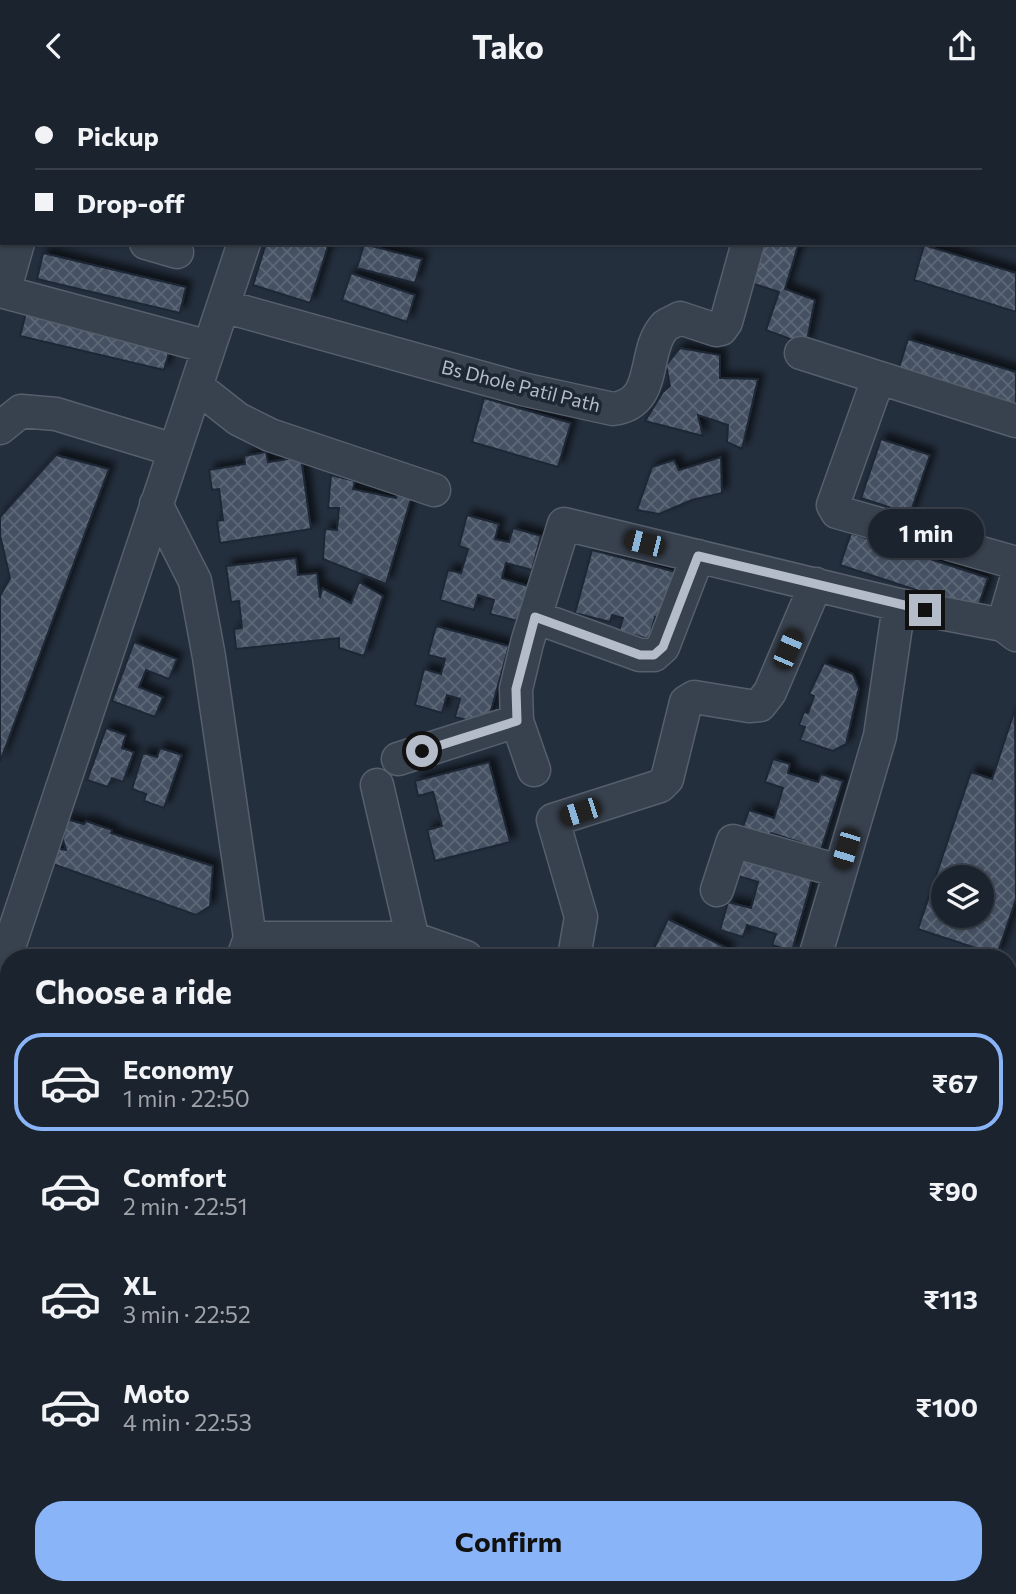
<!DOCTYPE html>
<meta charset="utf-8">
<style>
:root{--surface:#1b232e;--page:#282f3a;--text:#f1f3f6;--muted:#a0a4aa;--line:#39404a;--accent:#8ab4f8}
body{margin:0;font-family:Commissioner,sans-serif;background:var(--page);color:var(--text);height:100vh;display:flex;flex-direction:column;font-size:26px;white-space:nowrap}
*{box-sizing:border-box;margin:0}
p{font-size:23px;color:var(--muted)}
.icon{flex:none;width:38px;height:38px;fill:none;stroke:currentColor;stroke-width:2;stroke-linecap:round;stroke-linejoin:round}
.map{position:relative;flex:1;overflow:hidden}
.details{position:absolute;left:0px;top:858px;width:1017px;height:646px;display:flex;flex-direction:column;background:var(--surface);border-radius:28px 28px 0 0;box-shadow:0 2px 5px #0004,0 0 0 2px var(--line)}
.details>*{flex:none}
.guide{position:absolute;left:0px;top:0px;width:1017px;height:154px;box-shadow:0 2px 5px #0004,0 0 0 2px var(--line);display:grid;align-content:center;height:154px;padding:0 35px;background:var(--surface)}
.controls{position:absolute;left:931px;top:774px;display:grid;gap:14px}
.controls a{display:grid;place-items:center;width:63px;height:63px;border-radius:50%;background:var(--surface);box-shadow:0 2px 5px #0004,0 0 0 2px var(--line);font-size:35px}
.end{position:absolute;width:32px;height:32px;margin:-16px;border:9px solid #b4bcc9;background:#111;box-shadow:0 0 0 4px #111}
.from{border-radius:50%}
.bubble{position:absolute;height:49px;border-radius:24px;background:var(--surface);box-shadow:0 2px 5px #0004,0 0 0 2px var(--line);font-size:23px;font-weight:700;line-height:49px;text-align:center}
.car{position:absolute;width:21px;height:42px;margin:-21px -10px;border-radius:9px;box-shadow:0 0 5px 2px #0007;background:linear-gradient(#222 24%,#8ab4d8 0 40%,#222 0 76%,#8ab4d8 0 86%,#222 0)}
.guide b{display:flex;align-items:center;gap:24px;height:66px;font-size:26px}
.guide b+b{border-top:2px solid var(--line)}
.guide i{width:18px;height:18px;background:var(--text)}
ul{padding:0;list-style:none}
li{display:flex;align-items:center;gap:21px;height:98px;margin:0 14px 10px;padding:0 21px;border:4px solid transparent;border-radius:28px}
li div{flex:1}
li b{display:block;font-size:26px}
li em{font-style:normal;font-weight:700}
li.active{border-color:var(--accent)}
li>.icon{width:63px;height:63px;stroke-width:1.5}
h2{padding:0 35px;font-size:32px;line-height:84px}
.action{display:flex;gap:14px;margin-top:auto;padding:14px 35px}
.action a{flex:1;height:80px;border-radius:28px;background:var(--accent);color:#111;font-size:28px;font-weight:700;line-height:80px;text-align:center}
header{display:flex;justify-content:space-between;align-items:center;height:91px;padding:0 35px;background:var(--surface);font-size:32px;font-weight:700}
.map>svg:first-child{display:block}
.building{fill:url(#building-cross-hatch);stroke:#1f2835;stroke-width:2;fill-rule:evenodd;filter:url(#shadow)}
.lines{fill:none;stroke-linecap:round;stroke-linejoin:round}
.minor-casing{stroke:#565f6c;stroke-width:35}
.minor{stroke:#38414e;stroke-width:32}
.route{stroke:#b4bcc9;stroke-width:9}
.labels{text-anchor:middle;stroke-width:7;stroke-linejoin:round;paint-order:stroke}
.street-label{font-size:19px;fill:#b4bcc9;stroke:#1d2633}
</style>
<header><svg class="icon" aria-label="back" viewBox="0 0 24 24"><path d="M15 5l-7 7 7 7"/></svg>Tako<svg class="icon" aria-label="share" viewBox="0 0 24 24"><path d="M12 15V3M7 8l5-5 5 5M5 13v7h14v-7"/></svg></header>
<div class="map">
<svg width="1016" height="1503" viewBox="0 0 1016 1503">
<defs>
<pattern id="building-cross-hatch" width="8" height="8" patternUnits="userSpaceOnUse" patternTransform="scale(1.75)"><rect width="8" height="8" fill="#455162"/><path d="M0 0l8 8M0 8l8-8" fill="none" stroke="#5d6877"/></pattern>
<filter id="shadow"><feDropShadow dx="6" dy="-6" stdDeviation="3.5" flood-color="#0009"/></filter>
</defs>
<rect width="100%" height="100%" fill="#242f3e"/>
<path class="building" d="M859,0h97l-98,2z
M266,152h63l-19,60 -57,-18z
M764,152h35l-14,46 30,11 -9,45 -40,-15 13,-38 -28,-9z
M364,153l58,15 -7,24 -58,-15z
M924,154l92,28v39l-102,-32z
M43,162l143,34 -6,26 -143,-34z
M351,182l64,22 -8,27 -65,-22z
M26,222l144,36 -6,21 -144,-34z
M908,248l108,33v34l-118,-35z
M680,257l40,7v23l38,1 -16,70 -15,-7 1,-17 -30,-10 5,21 -58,-15 18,-29 7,-6 -4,-21z
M484,307l87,25 -13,44 -86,-25z
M881,348l49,16 -20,59 -49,-16z
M266,361l2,10 33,-5 10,72 -91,14 -3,-22 6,-1 -4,-31 -7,1 -3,-20 36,-6 -1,-8z
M56,364l53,14 -109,293v-166l10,-18 -10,-43v-18z
M721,366l1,36 -30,7 -33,14 -22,-4 15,-43 22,-7 5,10z
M331,384l24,6 -2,8 43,9 2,-9 15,3 -27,92 -63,-25 2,-30 12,1 2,-22h-11z
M467,424l32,9 -4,15 14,3 4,-14 28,8 -9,34 -26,-7 -4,15 26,8 -10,35 -28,-7 4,-14 -16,-5 -4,15 -34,-10 8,-30 13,3 7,-24 -9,-3z
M851,442l137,45 -11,32 -137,-45z
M592,459l84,22 -13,47 -8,-2 -6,22 -30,-8 4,-13 -11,-3 -2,7 -35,-9z
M296,467l2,17 19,-2 3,25 2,-10 29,15 8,-21 24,14 -19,60 -25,-8v-10l-103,11 -2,-20 8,-1 -3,-27 -8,1 -5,-36z
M436,535l73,20 -22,79 -32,-8 5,-18 -13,-4 -5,18 -27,-8 9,-36 17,5 4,-15 -17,-4z
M134,551l43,17 -8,20 -23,-9 -7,17 24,10 -8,20 -43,-16z
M824,572l29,11 6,14 -13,56 -13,7 -33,-11 5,-13 -6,-2 5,-13 4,1 6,-17 -5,-2z
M1015,618l1,190 -19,56 -79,-26 53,-157 21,7zM943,786h39v38h-39z
M106,637l20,7 -4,13 12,4 -11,30 -11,-4 -4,9 -21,-7z
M160,657l22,7 -18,53 -20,-7 2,-7 -14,-5 11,-36 14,4z
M773,668l17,5 -2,9 30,9 3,-8 22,7 -25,78 -19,-6 3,-10 -31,-10 -5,14 -27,-9 10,-28 25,8 9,-30 -18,-6z
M489,671l21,80 -75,19 -8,-31 15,-4 -9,-34 -15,4 -3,-15z
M66,728l18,5 2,-3 26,9 -1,3 102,33 -3,40 -14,9 -146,-52 6,-15 10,2 -3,-10z
M743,758l18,16 32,10 4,-11 18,5 -23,82 -20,-6 4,-11 -29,-9 -4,12 -23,-7 8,-28 23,6 7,-26 -23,-7z
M668,828l61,30 -4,8h-75z
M9,917v42l-9,-3v-11z
M1008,997l8,2 -2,27 -6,-1z
M0,999l9,3v34l-9,-3z
M0,1070l9,3v30l-9,-3z
M499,1494h131l-2,9h-131z"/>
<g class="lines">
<g class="minor-casing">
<path id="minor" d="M583,0l6,2
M294,2v-2
M792,2l1,-2
M967,2l1,-2
M0,47l2,1
M1015,86h1
M0,111h2
M1015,127l1,1
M146,152l31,9
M0,200l209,56
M4,201l14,-49
M223,215l299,83 91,20c46,-6 28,-57 52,-83 4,-3 10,-5 15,-8l36,12 5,-1 5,-7 22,-79
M801,262l215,68
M878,288l-45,126 4,7 179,51
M196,295l42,33 32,16 164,55
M0,337l21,-17 35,3 118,36
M156,413l39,77 14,76 41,281 -7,19
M535,526l105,38h14l9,-8 35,-91
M1003,534l13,-45
M398,668l119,-38
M534,679l-17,-49 -1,-32 11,-46 37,-119 335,81 104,20 13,10
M377,694l40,172
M717,799l16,-49 106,30
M250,847h162l54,19
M574,866l7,-40 -28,-97 107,-34 7,-7 19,-77 8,-5 55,9 11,-1 10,-13 46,-108
M815,866l65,-221 19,-131
M0,883l244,-731
M0,991l9,3
M1008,1059l8,2
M0,1143l9,2
M1008,1334l8,2
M0,1454l9,2
M260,1494l37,9
M817,1494v9
M645,1503l2,-9"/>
</g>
<use href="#minor" class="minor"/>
</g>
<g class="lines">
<path class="route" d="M422,660l95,-30 -1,-32 19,-72 105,38h14l9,-8 35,-91 227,54"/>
</g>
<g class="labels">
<g class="street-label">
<text transform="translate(521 295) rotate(14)" y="7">Bs Dhole Patil Path</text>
</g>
</g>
</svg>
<div class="controls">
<a><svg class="icon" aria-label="layers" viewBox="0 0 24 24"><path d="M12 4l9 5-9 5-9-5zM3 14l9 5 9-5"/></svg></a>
</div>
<i class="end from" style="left:422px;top:660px"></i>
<i class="end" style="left:925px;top:519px"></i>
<div class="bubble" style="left:868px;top:418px;width:116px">1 min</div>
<i class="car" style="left:644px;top:452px;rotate:284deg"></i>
<i class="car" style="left:788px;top:558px;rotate:23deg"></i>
<i class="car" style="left:580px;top:721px;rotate:252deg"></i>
<i class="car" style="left:846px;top:758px;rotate:197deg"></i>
<div class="guide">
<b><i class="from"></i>Pickup</b>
<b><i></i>Drop-off</b>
</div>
<section class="details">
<h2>Choose a ride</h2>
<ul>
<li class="active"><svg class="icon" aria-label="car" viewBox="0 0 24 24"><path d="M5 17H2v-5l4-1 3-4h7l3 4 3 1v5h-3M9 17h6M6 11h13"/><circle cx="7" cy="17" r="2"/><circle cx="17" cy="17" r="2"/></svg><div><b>Economy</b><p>1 min · 22:50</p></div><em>₹67</em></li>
<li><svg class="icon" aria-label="car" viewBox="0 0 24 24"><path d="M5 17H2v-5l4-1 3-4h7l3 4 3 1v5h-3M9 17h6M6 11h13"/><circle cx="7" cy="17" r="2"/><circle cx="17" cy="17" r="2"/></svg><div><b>Comfort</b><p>2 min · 22:51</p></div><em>₹90</em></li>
<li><svg class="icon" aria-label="car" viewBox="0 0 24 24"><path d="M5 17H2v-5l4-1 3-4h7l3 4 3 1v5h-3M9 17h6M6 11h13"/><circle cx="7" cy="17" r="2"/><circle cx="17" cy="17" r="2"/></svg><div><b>XL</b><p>3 min · 22:52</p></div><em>₹113</em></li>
<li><svg class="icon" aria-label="car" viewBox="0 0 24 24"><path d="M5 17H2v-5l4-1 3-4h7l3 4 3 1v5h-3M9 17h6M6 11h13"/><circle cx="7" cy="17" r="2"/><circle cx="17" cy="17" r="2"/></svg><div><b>Moto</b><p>4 min · 22:53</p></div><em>₹100</em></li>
</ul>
<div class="action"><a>Confirm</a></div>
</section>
</div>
